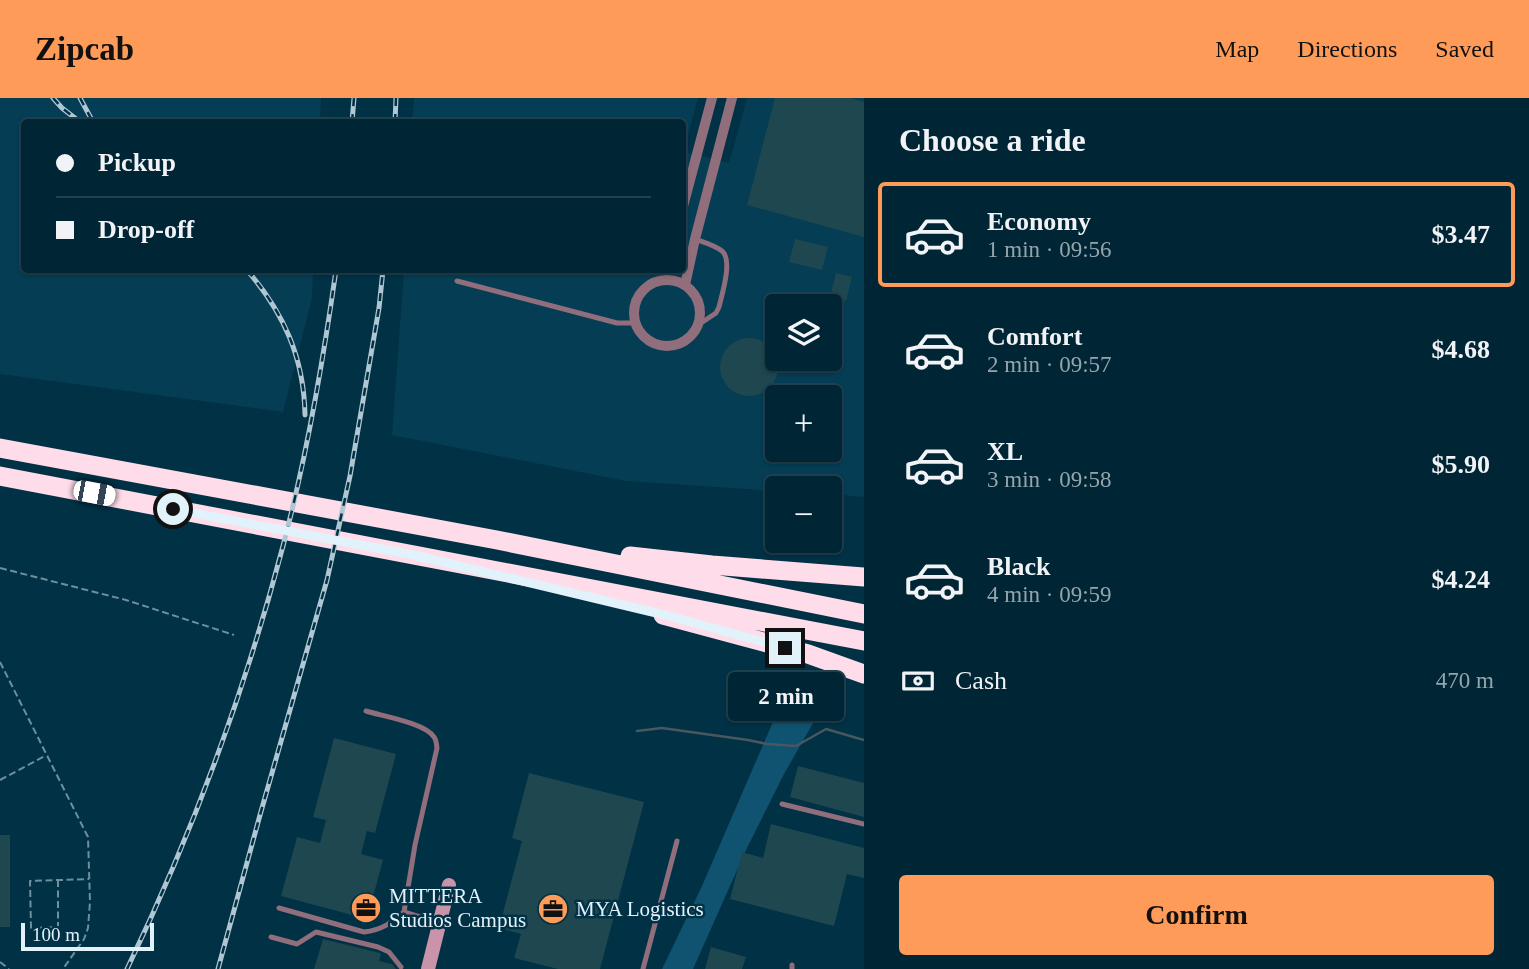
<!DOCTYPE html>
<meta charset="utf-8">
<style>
:root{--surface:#002534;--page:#0a2d3c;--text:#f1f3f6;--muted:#95a5ac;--line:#22424f;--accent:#fe9b59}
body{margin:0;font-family:"Times New Roman",serif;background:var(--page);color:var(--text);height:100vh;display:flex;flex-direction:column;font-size:26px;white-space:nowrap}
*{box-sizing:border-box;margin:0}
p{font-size:23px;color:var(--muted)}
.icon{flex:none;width:38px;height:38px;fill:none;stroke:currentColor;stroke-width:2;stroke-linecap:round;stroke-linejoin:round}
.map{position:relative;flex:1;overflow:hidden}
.sheet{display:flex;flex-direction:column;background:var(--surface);width:665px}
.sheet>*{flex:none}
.guide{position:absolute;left:21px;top:21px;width:665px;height:154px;border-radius:7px;box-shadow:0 2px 5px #0004,0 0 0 2px var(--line);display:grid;align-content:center;height:154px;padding:0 35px;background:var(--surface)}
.controls{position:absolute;left:765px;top:196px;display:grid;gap:14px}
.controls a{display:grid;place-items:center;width:77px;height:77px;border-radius:7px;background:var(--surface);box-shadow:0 2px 5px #0004,0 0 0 2px var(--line);font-size:35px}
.scale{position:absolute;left:21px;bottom:18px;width:133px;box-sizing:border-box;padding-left:7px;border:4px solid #e2f2fb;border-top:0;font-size:19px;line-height:24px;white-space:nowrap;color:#e2f2fb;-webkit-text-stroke:5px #003145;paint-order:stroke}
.end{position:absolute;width:32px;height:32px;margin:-16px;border:9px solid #e2f2fb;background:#111;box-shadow:0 0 0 4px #111}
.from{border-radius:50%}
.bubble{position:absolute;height:49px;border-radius:7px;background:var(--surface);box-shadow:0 2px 5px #0004,0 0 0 2px var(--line);font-size:23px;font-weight:700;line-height:49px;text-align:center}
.car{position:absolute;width:21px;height:42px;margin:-21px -10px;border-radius:9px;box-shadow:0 0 5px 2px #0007;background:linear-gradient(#fff 24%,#345 0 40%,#fff 0 76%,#345 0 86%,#fff 0)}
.guide b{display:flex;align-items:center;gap:24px;height:66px;font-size:26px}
.guide b+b{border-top:2px solid var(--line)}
.guide i{width:18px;height:18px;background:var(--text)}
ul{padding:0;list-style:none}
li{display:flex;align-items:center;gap:21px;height:105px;margin:0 14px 10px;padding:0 21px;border:4px solid transparent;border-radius:7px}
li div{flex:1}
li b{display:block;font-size:26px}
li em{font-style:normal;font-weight:700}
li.current{border-color:var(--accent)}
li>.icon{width:63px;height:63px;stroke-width:1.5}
h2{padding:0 35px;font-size:32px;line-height:84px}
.pay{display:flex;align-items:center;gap:18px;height:77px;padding:0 35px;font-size:26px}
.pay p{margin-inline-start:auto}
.primary-button{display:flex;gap:14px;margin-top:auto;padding:14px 35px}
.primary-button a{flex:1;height:80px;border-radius:7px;background:var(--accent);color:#111;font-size:28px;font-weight:700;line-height:80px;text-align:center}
header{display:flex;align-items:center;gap:42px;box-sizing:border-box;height:98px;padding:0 35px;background:var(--accent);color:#111}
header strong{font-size:33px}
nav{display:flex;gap:38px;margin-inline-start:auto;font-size:24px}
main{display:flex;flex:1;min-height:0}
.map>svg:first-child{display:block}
.built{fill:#053d54;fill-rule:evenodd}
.green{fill:#0f5370}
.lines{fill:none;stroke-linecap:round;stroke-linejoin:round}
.stream{stroke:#49575e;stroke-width:2.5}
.building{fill:#1e474f}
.path{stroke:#6e8f9e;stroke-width:2;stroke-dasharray:7 3.5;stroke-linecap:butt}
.lane{stroke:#906e7c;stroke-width:5}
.street{stroke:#906e7c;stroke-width:10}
.secondary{stroke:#c993aa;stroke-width:14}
.highway{stroke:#fedce9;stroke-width:19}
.rail-casing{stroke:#b0c7d3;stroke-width:5}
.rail{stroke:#003145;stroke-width:2.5;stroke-dasharray:8;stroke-linecap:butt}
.route{stroke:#e2f2fb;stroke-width:9}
.labels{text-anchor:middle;stroke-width:5;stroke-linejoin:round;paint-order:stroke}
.poi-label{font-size:21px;fill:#e2f2fb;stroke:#003145;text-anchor:start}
</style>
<header>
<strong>Zipcab</strong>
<nav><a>Map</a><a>Directions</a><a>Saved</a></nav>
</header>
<main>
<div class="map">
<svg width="864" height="871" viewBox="0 0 864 871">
<rect width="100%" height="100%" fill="#003145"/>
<path class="built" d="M0,0h321l-1,24h-296v148h289l-1,28 -29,114 -283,-38z
M414,0h284l-14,53 45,12 18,-65h117v399l-34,-3v-6h-53v3l-151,-10 -234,-46 12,-165h278v-148h-270zM777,208h53v53h-53zM777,299h53v53h-53z"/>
<path class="green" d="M779,610l37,10 -32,56 -38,76 -53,119h-31l40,-83z"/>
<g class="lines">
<path class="stream" d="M637,633l25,-3 86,12 19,4 29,2 30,-17 38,11"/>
</g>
<path class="building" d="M775,0h76l13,4v135l-117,-32z
M795,141l33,8 -6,23 -33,-8z
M836,175l16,4 -6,24 -16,-4z
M782,198l27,8v2h-30z
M720 269a29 29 0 1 1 58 0a29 29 0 1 1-58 0Z
M334,640l62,16 -21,79 -8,-2 -6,23 22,6 -16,59 -86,-23 16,-59 23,6 6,-23 -13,-3z
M798,668l66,17v34l-74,-20z
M529,675l115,29 -44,167h-42l-44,-11 7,-24 -22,-6 23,-87 -10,-3z
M771,726l93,24v30l-17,-4 -13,52 -104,-27 12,-47 21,6z
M0,737h10v92h-10z
M323,841l57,14 1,1 -2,7 13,3 4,5h-82z
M711,849l35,10 -4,12h-37z"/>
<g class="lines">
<path class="path" d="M0,470l126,32 108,35
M0,564l88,175 2,65 -2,26 -4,11 -21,30
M0,682l45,-24
M58,782v47l-27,1 -1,-47 59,-2
M0,864l9,7"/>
<path class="lane" d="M485,22l9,2
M695,141c8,3 20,6 27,12 11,9 0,43 -3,56l-3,6 -18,12
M457,183l160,42h18
M366,613c16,5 59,12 68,26 3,4 2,6 3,11l-22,97 -11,67
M782,706l82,20
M279,810l85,24c18,-2 27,-9 40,-20l35,11
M271,839l26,7 19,-12 62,15 11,5 12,15
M643,871l34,-128
M792,871v-4"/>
<path class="street" d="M682,112l30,-112
M634 215a33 33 0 1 1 66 0a33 33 0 1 1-66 0Z
M685,187l10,-46 37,-141"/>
<path class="secondary" d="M428,871l21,-84"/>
<path class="highway" d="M0,350l497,92 367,74
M0,378l864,165
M630,458l82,9 152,12
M663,517l145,39 56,20"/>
<g class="rail-casing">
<path id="rail" d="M53,0l9,10 18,14
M80,0l13,24
M352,24l2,-24
M395,24l1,-24
M247,172c37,43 57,88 58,145
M127,871c65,-135 118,-278 156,-423 24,-91 40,-184 53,-276
M218,871l42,-154 67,-235 23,-104 29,-168 4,-38"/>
</g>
<use href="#rail" class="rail"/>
</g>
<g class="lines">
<path class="route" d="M173,411l240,46 256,61 116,32"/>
</g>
<defs>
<g id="office-disc" transform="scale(1.575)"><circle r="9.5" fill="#fe9b59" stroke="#003145"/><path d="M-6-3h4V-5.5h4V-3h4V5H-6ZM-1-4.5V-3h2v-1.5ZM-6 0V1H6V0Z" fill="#111"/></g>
</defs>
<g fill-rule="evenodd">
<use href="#office-disc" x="366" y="810"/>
<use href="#office-disc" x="553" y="811"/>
</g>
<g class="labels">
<g class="poi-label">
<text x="389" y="805">MITTERA<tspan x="389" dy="24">Studios Campus</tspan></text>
<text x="576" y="818">MYA Logistics</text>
</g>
</g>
</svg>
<div class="controls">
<a><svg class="icon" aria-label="layers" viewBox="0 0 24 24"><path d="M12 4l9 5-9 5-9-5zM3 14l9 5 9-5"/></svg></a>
<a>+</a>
<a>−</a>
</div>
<div class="scale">100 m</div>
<i class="end from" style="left:173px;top:411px"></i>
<i class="end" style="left:785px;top:550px"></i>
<div class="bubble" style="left:728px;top:574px;width:116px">2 min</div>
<i class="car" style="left:94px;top:395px;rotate:101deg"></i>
<div class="guide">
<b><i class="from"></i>Pickup</b>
<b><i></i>Drop-off</b>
</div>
</div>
<section class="sheet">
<h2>Choose a ride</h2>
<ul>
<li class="current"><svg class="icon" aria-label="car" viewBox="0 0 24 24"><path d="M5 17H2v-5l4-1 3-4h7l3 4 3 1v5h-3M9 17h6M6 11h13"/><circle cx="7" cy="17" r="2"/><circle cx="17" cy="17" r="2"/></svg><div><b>Economy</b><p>1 min · 09:56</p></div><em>$3.47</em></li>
<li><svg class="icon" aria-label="car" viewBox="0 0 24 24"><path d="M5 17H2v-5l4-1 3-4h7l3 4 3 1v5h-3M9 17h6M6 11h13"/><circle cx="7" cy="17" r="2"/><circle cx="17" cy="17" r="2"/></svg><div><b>Comfort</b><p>2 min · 09:57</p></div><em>$4.68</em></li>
<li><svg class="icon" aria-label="car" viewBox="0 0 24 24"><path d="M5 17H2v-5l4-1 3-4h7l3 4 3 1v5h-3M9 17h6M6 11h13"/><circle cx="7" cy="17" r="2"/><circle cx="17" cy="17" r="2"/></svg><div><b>XL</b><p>3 min · 09:58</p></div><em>$5.90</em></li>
<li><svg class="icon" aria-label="car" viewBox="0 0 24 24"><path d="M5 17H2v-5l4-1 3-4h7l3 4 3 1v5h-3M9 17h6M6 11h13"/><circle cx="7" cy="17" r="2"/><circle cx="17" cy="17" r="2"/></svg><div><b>Black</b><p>4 min · 09:59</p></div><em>$4.24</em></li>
</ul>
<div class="pay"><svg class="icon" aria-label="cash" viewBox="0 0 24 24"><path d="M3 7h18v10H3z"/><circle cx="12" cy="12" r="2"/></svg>Cash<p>470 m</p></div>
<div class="primary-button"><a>Confirm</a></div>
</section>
</main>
